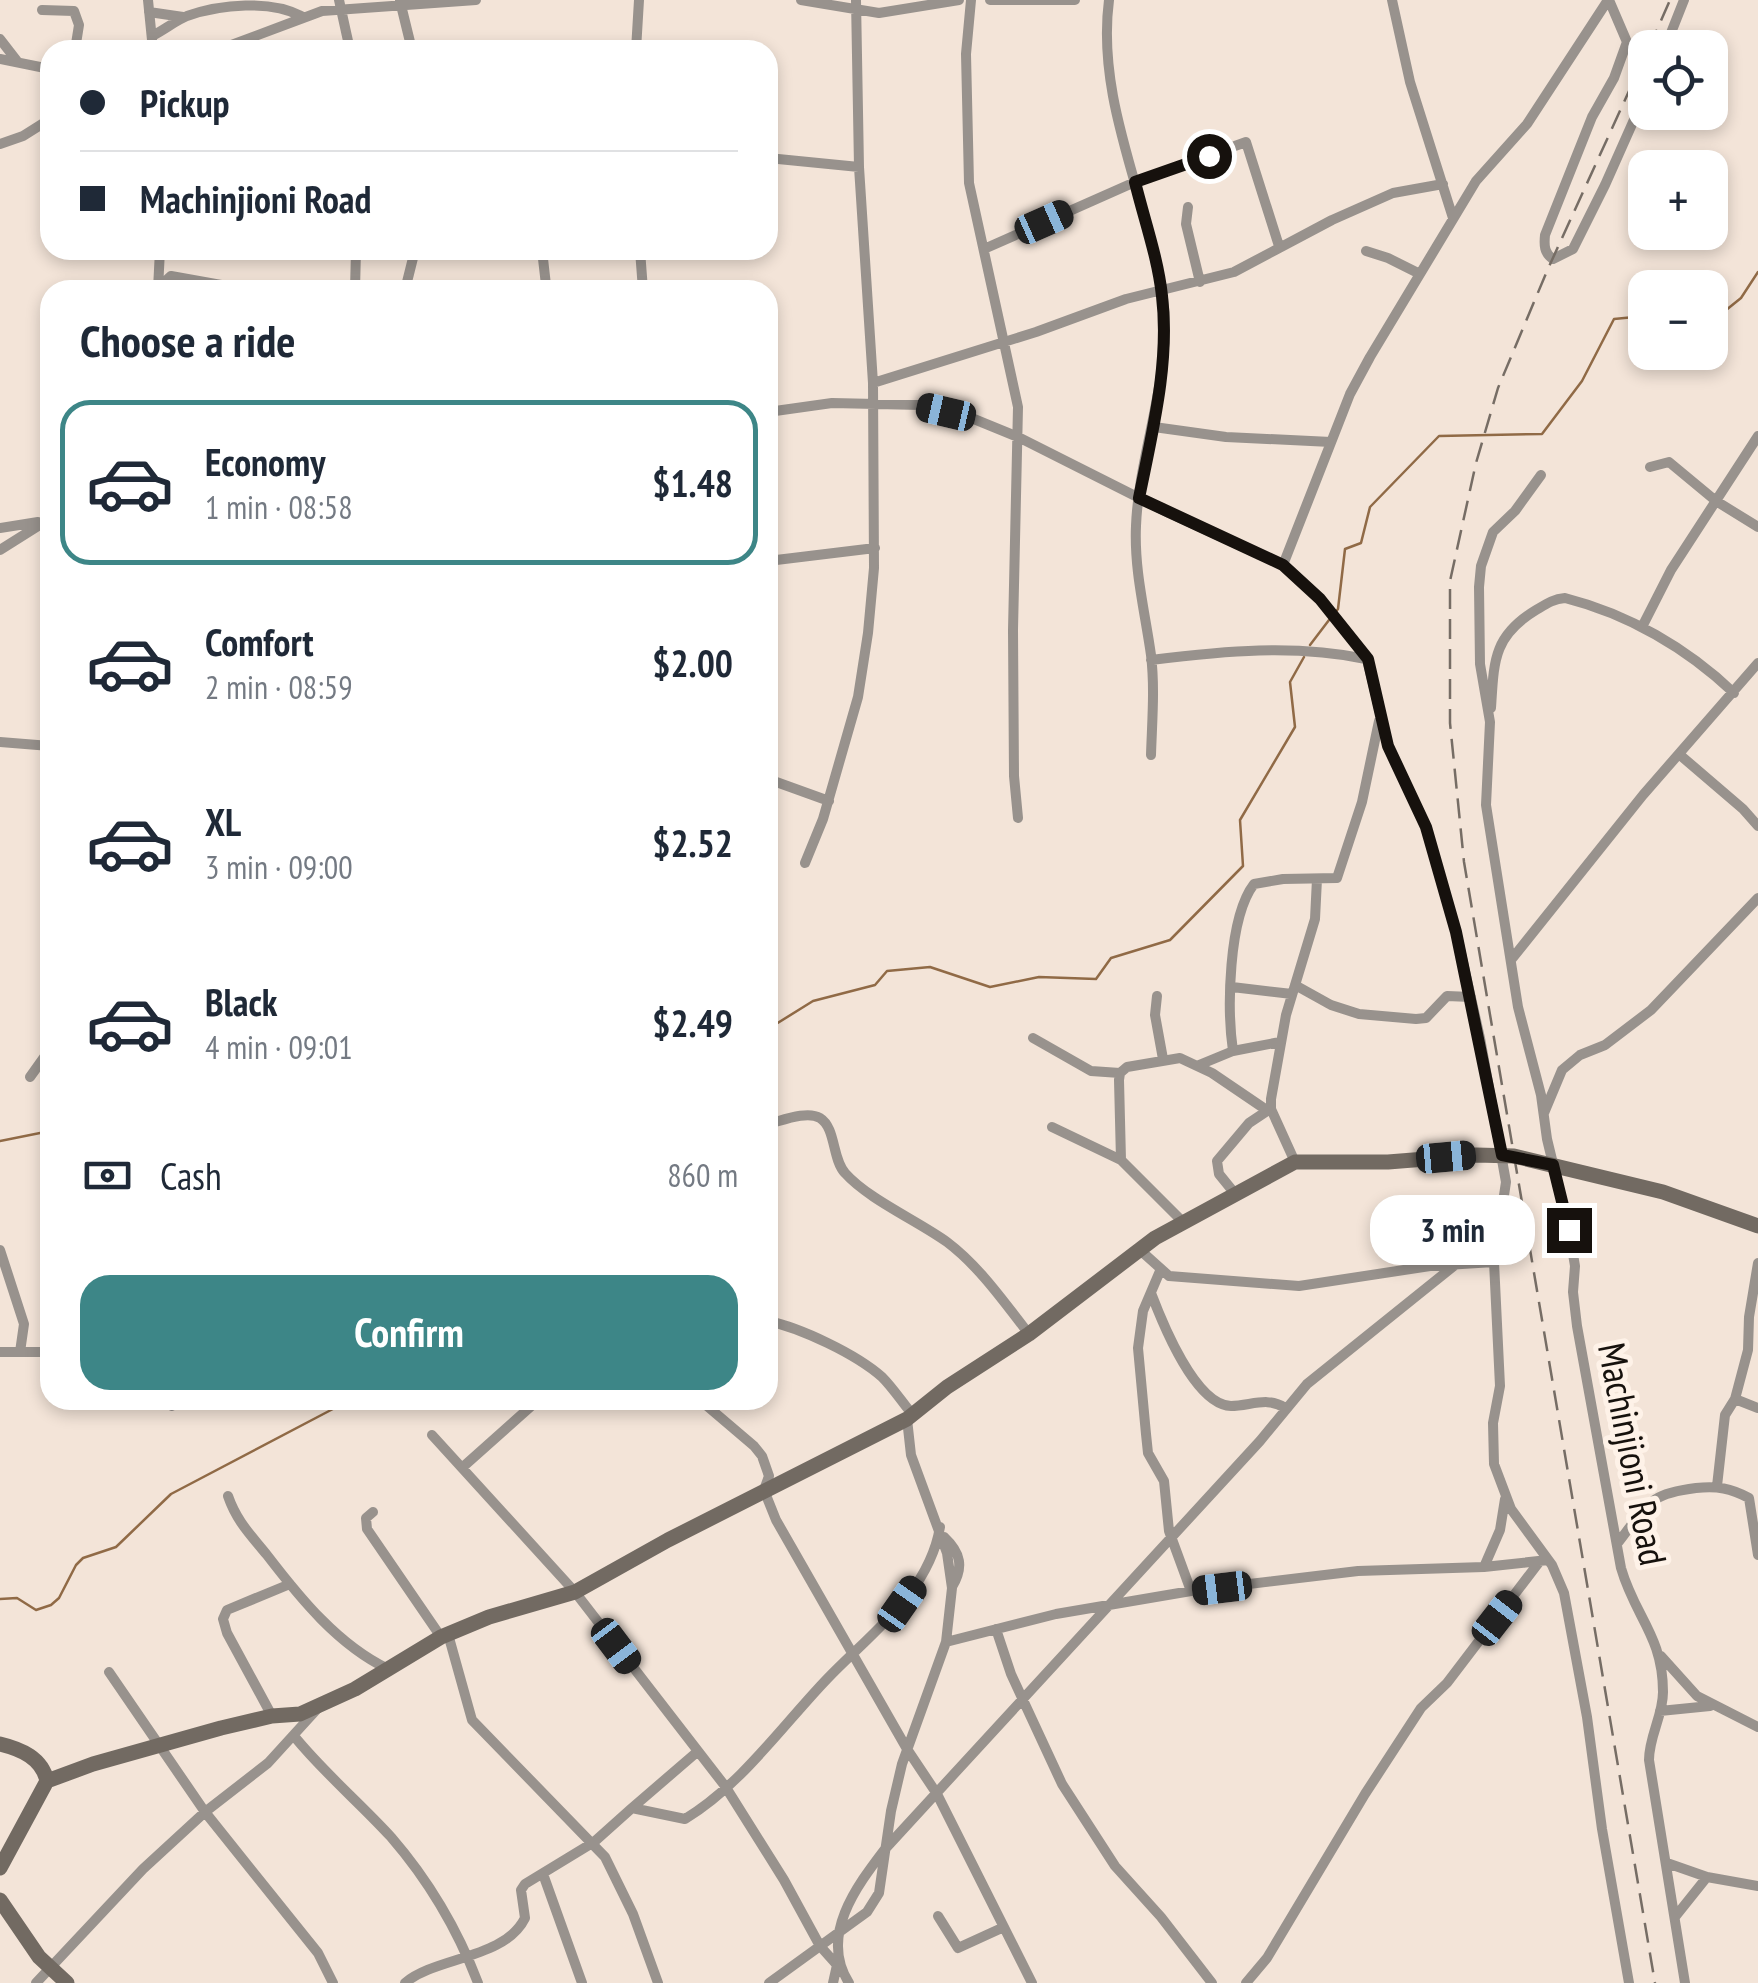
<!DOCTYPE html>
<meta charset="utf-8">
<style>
:root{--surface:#fff;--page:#f2f2f3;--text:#1f2937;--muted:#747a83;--line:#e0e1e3;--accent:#3d8687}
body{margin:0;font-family:"PT Sans Narrow",sans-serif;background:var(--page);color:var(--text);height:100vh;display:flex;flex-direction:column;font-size:38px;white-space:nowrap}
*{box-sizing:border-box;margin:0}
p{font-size:32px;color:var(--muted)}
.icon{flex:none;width:55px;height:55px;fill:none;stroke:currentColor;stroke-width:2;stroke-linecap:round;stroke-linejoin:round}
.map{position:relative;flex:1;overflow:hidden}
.sheet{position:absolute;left:40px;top:280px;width:738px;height:1130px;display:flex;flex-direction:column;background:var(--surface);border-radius:30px;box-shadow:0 5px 15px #0003}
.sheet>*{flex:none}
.hud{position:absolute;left:40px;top:40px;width:738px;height:220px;border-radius:30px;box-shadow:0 5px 15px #0003;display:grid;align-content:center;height:220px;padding:0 40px;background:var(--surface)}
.controls{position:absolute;left:1628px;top:30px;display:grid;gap:20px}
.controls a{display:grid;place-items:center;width:100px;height:100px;border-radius:20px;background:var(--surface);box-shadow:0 5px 15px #0003;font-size:50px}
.end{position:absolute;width:45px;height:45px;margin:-22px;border:12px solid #16110d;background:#fff;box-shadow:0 0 0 5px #fff}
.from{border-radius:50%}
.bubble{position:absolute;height:70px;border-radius:30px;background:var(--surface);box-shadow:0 5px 15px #0003;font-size:32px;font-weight:700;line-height:70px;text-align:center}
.car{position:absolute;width:30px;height:60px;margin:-30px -15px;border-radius:12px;box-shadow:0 0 8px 2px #0007;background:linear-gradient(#222 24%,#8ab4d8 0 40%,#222 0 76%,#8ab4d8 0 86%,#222 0)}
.hud b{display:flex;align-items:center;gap:35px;height:95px;font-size:38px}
.hud b+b{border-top:2px solid var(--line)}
.hud i{width:25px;height:25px;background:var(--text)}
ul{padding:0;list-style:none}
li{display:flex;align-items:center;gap:30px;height:165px;margin:0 20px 15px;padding:0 20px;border:5px solid transparent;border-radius:30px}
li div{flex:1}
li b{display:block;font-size:38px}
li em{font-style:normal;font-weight:700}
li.current{border-color:var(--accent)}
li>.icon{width:90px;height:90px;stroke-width:1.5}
h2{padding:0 40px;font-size:45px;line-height:120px}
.pay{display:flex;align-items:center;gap:25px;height:110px;padding:0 40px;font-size:38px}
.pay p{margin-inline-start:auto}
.primary-button{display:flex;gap:20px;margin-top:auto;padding:20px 40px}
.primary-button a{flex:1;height:115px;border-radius:30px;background:var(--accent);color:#fff;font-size:40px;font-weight:700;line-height:115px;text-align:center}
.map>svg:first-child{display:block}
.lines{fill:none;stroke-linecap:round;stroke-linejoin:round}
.stream{stroke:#906a46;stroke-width:2.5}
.street{stroke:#98928d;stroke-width:10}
.secondary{stroke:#726a62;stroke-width:15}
.rail{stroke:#766d65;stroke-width:2.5;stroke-dasharray:20 10;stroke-linecap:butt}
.route{stroke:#16110d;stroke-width:12}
.labels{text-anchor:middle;stroke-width:10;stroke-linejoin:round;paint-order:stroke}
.street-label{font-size:38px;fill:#16110d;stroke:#fef2e8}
</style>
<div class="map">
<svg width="1758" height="1983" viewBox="0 0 1758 1983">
<rect width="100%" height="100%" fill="#f3e4d8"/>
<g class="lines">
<path class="stream" d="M1710,323l31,-25 17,-26
M1334,614l4,-5 7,-60 16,-6 9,-36 69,-71 103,-2 40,-53 32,-62 31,-3
M1310,645l19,-25
M768,1029l45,-28 62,-16 12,-14 43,-4 60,20 49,-10 57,2 15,-21 59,-18 73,-74 -3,-46 55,-93 -5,-45 14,-25
M0,1141l50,-10
M0,1599l17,-1 19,12 15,-5 8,-7 17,-33 7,-7 33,-11 55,-53 179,-94"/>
<path class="street" d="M148,0l5,50
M339,0l11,50
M801,0l78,13 80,-13
M971,0l-5,54 3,129 49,224 -5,223 1,146 4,42
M990,0h85
M1109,0c-13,100 37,194 53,291 13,80 -23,157 -26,235 -2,44 9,86 15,129 4,33 1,67 0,100
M1392,0l18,82 43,136
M1609,0l18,42 -13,36 -22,39 -47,118c-1,10 -1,18 8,24l20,-10 32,-64 40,-90
M400,1l12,49
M42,10l32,1 5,14 -4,25
M149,12l34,5
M152,36c12,-6 23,-15 35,-20 34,-12 84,-16 114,0
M0,39l17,22
M1665,48l19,-48
M218,50l104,-39 154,-11
M636,50l3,-50
M0,59l50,10
M0,144l23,-8 27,-17
M768,158l91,9
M1188,207l-2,17 14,58
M984,249l151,-67 111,-40 33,104
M542,250l4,35
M640,250l3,40
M1366,251l22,7 32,16
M158,288l13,-12 78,14
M158,289l2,-39
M355,290l1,-40
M405,290l10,-40
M873,383l163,-51 90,-33 108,-27 98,-52 61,-27 50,-9
M768,412l64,-9 89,2 48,12 49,20 151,76 114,52 37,34 47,60 21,87 38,81 30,104 24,107 26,144 -12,80 6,124 -7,37 1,41 17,45 41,56 12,28 23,124 15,112 27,154
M1154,427l72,10 105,5
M1650,467l19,-5 47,39 42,26
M1541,475l-26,36 -22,21 -12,34 -2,21 1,77 10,58 -4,83 32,202 23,88 6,44 22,91 6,36 -2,26 4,34 44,242c14,49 42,68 42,124 0,24 -14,44 -14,68l36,223
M0,528l38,-6
M0,550l46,-29
M768,561l107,-13
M1283,565l67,-171 20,-37 106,-176 51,-57 81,-124
M1642,627l29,-57 87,-134
M1151,660c73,-9 143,-16 215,-1
M1491,708c3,-47 2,-72 45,-98 10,-6 17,-11 29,-12 63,16 122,50 169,95
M0,742l50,4
M1680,755l63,54 15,17
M768,779l61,22
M805,863l18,-44 35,-122 10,-64 6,-65 -1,-185 -14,-216 -3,-167
M1511,960l132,-165 115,-132
M1295,985l36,20 28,9 57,5 10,-1 21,-22 24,1
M1232,987l60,7
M1157,996l-2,19 8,44
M1033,1038l58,33 29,2
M1233,1051c-6,-41 -5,-133 21,-167l29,-5 54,-1 25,-76 17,-81
M1199,1065l34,-14 47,-9
M30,1077l20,-28
M1544,1113l18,-43 18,-15 25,-10 46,-35 107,-112
M768,1124c13,-3 39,-14 52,-6 16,10 12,41 25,55 23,26 73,48 102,69 32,24 57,60 82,92
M1052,1127l69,33 61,61
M1121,1160l-2,-80 1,-7 7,-6 53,-9 32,15 56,38
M1295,1162l-24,-53v-10l15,-84 29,-96 2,-40
M1236,1195l-17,-21 -2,-13 32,-38 21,-14
M0,1250l24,74 -4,28
M1140,1250l29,26 130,10 131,-20 64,-4
M1160,1271l-17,40 -5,37 8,86 2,19 16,28 5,50 22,60
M1151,1293c11,29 44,112 80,113 19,0 37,-10 54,2
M768,1321c33,7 88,33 114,56 11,11 20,25 30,37
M0,1352h50
M1735,1399l23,9
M167,1400l5,6
M700,1400l54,46 8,10 7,20 -5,14 12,30 131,229 30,45 95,189
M432,1435l143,157 150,194 59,94 36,66 17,19 -4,18
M464,1466l74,-66
M1717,1486l8,-71 10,-16 13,-49 1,-33 9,-54
M228,1496c9,26 23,39 39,59 33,43 71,90 121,114
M373,1512l-7,6 1,11 74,108
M944,1537c17,16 20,30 8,50
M1617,1544c30,-38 29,-50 79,-56 22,-2 34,0 53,10l9,57
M1484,1567l16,-37 5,-31
M996,1629l15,45 51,110 53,82 46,51 51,66
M448,1634l24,86 133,137 28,57 25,69
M946,1642l110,-28 135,-23 167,-20 126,-4 64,-7
M1661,1656l36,40 61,31
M109,1672l96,140 113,141 15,30
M1660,1711l50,-5
M272,1716l-45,-83 -4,-14 4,-9 63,-26
M294,1736c30,37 65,66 97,101 39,45 66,91 87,146
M632,1808l65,-56
M1667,1863l40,14 51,9
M543,1874l39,109
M938,1916l20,32 46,-21
M1675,1917l32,-40
M36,1983l107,-114 62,-57 63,-49 51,-56
M405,1983c30,-26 100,-24 120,-65l-4,-28 4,-6 69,-42 38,-34 53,11c56,-34 97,-93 142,-140 43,-45 102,-86 113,-152
M769,1983l98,-71 12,-19 12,-82 11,-47 44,-122 6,-54 -5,-35 -36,-98 -4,-36
M849,1983c-30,-47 7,-96 36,-134l375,-408 47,-57 148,-119
M1246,1983l21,-25 98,-164 56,-86 26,-25 93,-122"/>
<path class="secondary" d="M0,1744c21,5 42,14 47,37l-47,87
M47,1781l46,-17 128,-36 51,-12 28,-2 55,-25 86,-52 48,-20 86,-25 93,-52 239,-121 40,-32 82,-53 126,-96 140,-76h93l88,-7 38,1 149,36 95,34
M0,1900l39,57 28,26"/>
<path class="rail" d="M1649,48l21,-48
M1645,56l-98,215 -49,117 -22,75 -26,118v142l14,139 191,1121"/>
</g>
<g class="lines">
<path class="route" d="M1209,156l-74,26c9,37 23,76 27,114 8,67 -10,137 -23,202l144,67 37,34 48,60 20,87 38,81 30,105 46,223 51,10 16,65"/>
</g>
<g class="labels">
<g class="street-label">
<text transform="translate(1632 1454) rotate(79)" y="13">Machinjioni Road</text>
</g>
</g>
</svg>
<div class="controls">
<a><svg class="icon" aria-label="locate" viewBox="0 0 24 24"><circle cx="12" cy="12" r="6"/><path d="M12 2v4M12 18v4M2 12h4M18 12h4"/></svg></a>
<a>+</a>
<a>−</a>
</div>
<i class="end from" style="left:1209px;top:156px"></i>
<i class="end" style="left:1569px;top:1230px"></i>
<div class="bubble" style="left:1370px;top:1195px;width:165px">3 min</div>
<i class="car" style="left:1044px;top:222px;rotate:66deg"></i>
<i class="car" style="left:946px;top:412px;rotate:283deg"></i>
<i class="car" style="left:1446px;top:1157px;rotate:85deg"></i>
<i class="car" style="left:1222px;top:1588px;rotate:263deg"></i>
<i class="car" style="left:902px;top:1604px;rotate:35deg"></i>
<i class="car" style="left:1497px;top:1618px;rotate:38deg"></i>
<i class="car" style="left:616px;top:1646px;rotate:143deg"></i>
<div class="hud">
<b><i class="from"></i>Pickup</b>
<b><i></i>Machinjioni Road</b>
</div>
<section class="sheet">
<h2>Choose a ride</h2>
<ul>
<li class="current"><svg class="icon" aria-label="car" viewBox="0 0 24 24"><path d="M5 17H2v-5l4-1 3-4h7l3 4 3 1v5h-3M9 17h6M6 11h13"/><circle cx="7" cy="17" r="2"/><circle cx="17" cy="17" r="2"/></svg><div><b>Economy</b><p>1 min · 08:58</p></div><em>$1.48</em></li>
<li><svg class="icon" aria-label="car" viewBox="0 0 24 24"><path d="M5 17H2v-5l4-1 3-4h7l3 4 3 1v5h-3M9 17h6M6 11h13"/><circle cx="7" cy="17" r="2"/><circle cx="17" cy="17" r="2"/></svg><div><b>Comfort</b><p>2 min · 08:59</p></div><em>$2.00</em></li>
<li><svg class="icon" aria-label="car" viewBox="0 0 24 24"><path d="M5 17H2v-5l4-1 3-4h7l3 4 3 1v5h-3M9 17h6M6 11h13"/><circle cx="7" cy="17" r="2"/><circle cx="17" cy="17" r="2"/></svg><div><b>XL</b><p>3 min · 09:00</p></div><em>$2.52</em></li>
<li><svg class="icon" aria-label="car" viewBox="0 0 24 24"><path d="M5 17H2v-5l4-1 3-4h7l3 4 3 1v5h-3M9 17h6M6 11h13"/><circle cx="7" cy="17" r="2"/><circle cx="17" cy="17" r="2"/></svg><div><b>Black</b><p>4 min · 09:01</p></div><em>$2.49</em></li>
</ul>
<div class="pay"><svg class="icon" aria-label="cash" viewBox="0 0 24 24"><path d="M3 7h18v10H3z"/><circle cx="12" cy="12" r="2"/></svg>Cash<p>860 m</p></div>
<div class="primary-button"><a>Confirm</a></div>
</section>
</div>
